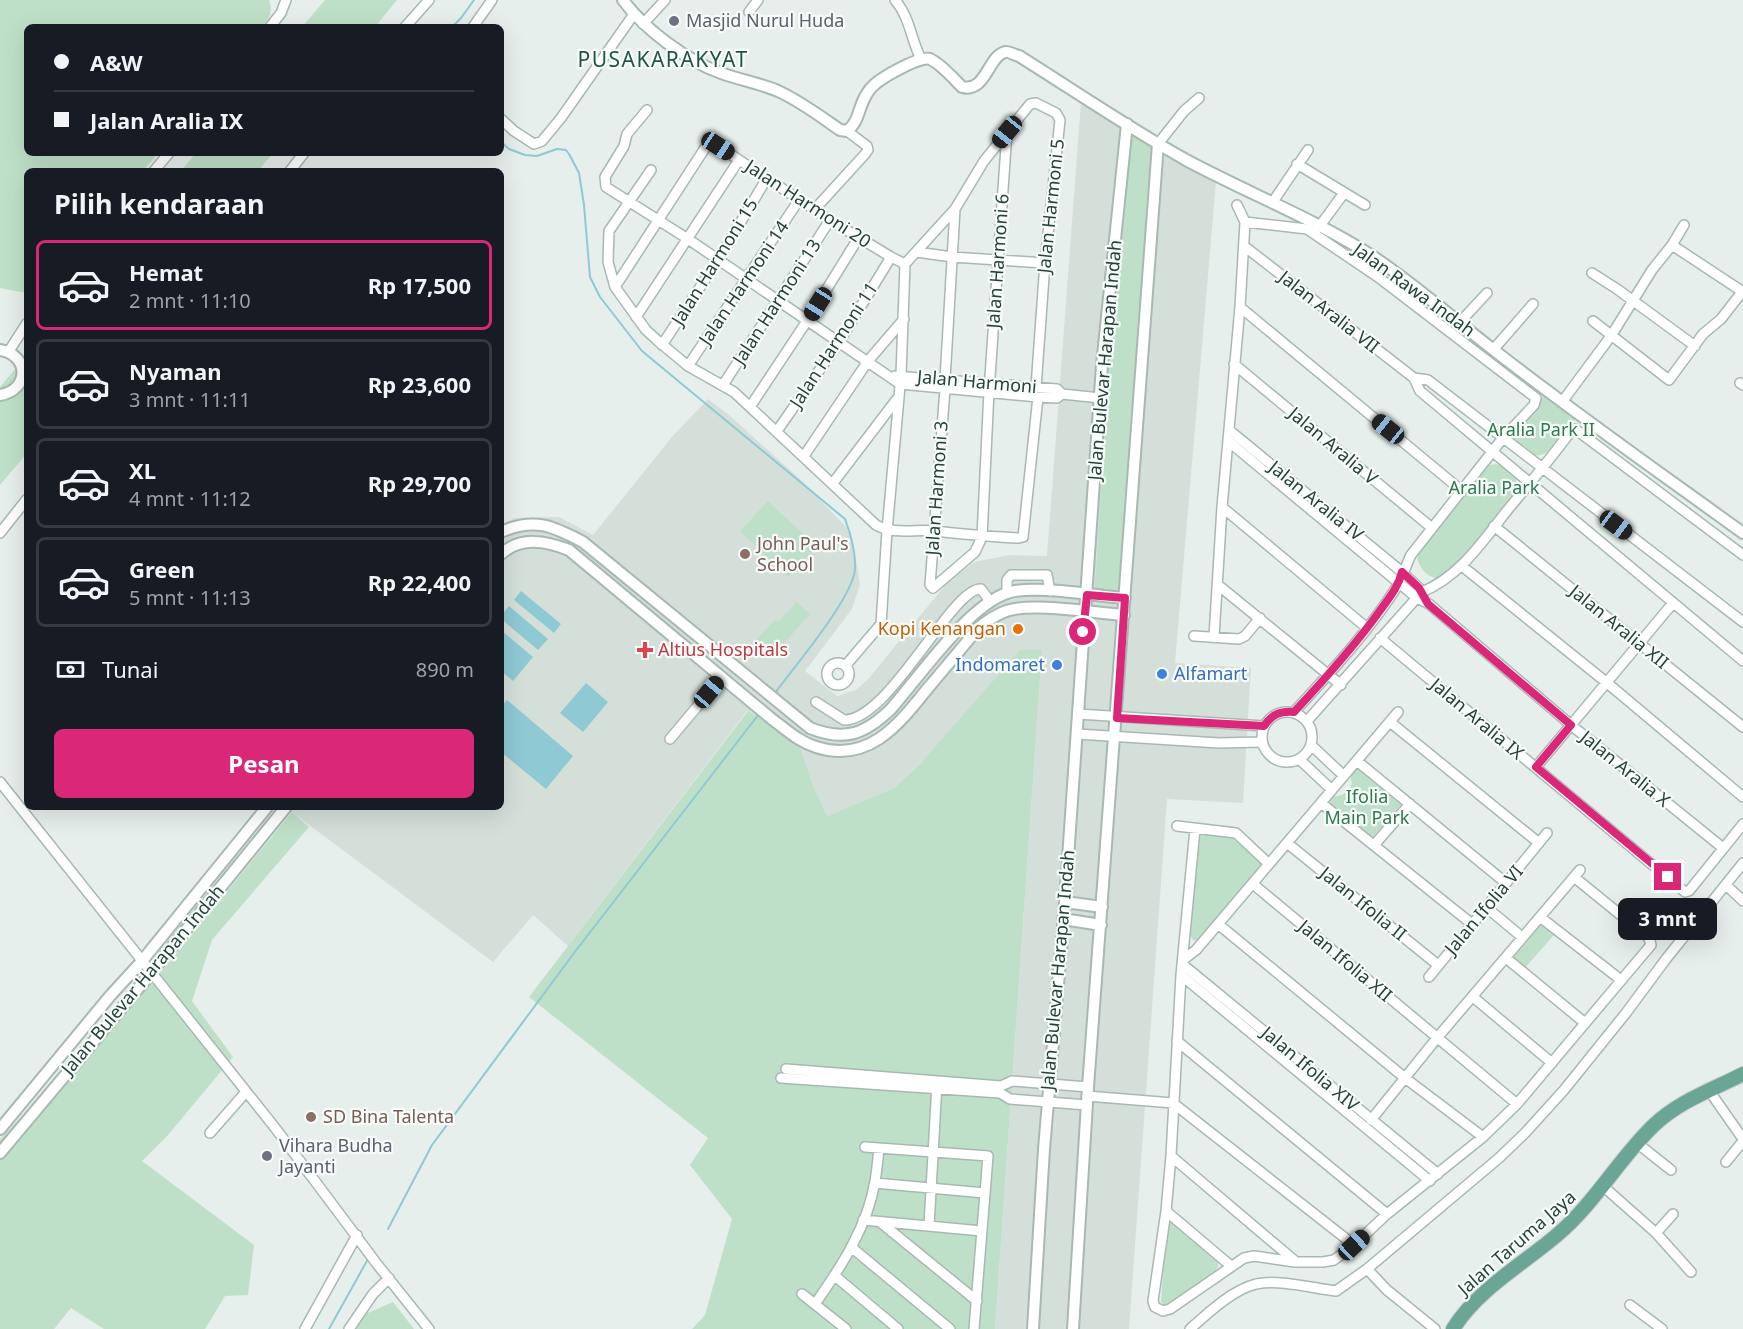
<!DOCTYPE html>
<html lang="id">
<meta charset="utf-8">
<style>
:root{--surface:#171b24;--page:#242831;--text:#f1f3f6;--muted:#9ea1a6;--line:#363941;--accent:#db2777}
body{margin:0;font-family:"Noto Sans",sans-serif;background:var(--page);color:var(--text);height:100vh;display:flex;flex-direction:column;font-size:22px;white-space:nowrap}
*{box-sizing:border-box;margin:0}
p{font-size:20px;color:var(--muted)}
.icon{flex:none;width:33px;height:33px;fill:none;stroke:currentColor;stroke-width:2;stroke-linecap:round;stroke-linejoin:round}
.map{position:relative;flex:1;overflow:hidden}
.sheet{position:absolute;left:24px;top:168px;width:480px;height:642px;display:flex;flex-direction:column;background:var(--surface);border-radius:9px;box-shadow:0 6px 24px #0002}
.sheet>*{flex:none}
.hud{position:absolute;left:24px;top:24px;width:480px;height:132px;border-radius:9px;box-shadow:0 6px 24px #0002;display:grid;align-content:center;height:132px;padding:0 30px;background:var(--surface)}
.end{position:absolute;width:27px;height:27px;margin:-14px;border:8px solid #db2777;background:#fff;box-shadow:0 0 0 3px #fff}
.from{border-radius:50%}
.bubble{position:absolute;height:42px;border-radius:9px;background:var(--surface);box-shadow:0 6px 24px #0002;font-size:20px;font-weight:700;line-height:42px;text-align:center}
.car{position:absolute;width:18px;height:36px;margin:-18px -9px;border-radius:8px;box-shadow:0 0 4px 2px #0007;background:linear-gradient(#222 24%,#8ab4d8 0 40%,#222 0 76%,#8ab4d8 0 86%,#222 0)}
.hud b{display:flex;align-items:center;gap:21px;height:57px;font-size:22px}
.hud b+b{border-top:2px solid var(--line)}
.hud i{width:15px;height:15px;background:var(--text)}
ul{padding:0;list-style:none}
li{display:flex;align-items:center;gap:18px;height:90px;margin:0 12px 9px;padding:0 18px;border:3px solid var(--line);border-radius:9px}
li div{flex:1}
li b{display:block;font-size:22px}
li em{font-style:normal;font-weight:700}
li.active{border-color:var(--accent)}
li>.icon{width:54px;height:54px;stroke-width:1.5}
h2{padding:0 30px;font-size:27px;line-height:72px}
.pay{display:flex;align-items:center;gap:15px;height:66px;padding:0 30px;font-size:22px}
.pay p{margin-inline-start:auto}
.action{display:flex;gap:12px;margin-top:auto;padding:12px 30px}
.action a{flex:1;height:69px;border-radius:9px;background:var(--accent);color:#fff;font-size:24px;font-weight:700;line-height:69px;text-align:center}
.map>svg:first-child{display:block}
.built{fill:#d4dfda}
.green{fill:#bfe0c8}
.water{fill:#8ec9d4}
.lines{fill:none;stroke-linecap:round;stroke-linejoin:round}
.stream{stroke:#8ec9d4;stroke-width:2}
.minor-casing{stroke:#a8b8b2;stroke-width:12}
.tertiary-casing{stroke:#a8b8b2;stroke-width:14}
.primary-casing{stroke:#c2cac8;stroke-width:16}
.minor{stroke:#fff;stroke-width:9}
.tertiary{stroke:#fff;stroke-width:10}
.primary{stroke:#6aa596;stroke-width:14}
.route{stroke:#db2777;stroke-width:8}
.worship-dot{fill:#6b7280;stroke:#f7fbf9;stroke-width:2}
.education-dot{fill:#8d6e63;stroke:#f7fbf9;stroke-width:2}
.food-dot{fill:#e8710a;stroke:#f7fbf9;stroke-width:2}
.health-dot{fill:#e0444e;stroke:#f7fbf9;stroke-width:2}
.shop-dot{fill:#3f7fe0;stroke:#f7fbf9;stroke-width:2}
.labels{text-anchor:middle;stroke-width:4.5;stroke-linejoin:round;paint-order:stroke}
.worship-label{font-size:18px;fill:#5b616d;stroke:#f7fbf9;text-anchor:start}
.street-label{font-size:18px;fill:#24423a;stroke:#f7fbf9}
.park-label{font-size:18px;fill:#2d7a4b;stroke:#f7fbf9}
.education-label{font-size:18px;fill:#785e54;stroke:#f7fbf9;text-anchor:start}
.food-label{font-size:18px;fill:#c56008;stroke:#f7fbf9;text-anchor:end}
.health-label{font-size:18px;fill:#be3a42;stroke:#f7fbf9;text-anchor:start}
.shop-label{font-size:18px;fill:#366cbe;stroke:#f7fbf9;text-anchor:end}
.quarter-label{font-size:21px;letter-spacing:1.5px;fill:#1f5548;stroke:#f7fbf9}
</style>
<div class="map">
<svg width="1743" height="1329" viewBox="0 0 1743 1329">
<rect width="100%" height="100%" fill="#e6efeb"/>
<path class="built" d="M1081,102l88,54 47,25 -41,482 76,5 -8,135 -76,-4 -38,530h-134l47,-679 -148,138 -67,28 -15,-33 -65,-72 -179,235 -35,-31 -40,47 -208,-155h216v-281l13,-8 45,-1 34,18 79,-98 36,-38 21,16 73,66 49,51 9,52 -8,25 -47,62 32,25 19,-6 13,-12 78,-95 27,-21 36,-7 37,1z"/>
<path class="green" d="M0,0h269c4,11 1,18 -7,27h-235v126h131l-15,18h-116v122l-27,-5z
M325,0h72l-22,27h-73z
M1134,133l19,11 -7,63 -4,88 -24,294 -3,2 -20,-3 11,-178 24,-275z
M196,153h77l-15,18h-77z
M27,355v98l-27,32v-98z
M1543,396l32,23 -28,33c-13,9 -23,-1 -33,-9v-10z
M1496,464c15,3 25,16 20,31l-62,76 -14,8c-14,-3 -17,-7 -23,-20l4,-10 63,-83z
M768,501l49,46 -29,30 -48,-46z
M797,602l13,12 -40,45 -17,-16 22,-23 3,2z
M1020,650h22l-47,679h-303l13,-14 27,-96 -42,-54 18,-27 -179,-141 219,-286 51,33 13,39 15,33 67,-28 27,-25z
M1357,769l44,36 -31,35 -46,-36 7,-8c11,1 17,-3 21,-13l-2,-7z
M292,812l17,15 -97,113 -20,61 41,56 -65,78 -26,26 112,84 -6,50 -23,1 -20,33h-101l-33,-21 -17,21h-54v-190l159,-164z
M1199,832l31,4 32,27 -40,51 -24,27 -5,-1 -4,-7z
M1539,922l15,13 -30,34 -14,-12z
M1169,1222l5,1 43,36c2,6 1,9 -3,14l-41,29 -8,4 -4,-4 5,-77z
M393,1302l21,27h-58l7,-14z"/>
<path class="water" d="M521,591l40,33 -7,9 -40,-33z
M509,606l39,33 -10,11 -37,-31v-3z
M501,630l32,27 -20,24 -12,-10z
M586,683l22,19 -25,30 -23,-19z
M507,700l66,56 -27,33 -45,-37v-45z"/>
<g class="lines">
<path class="stream" d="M452,27l9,-9 13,-18
M501,142l8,7 16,6 12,1 20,-7 9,1 3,4 10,19 5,32 6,72 10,20 42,54 203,168c6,16 11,32 10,50 -2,29 -61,98 -80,124
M388,1229l44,-84 142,-192 185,-239
M329,1329l39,-70"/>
<g class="minor-casing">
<path id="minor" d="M895,0c15,17 16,40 26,59
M749,12l9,-12
M643,24l22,-24
M270,27l11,-14 5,-13
M405,27l24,-27
M473,27l19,-27
M647,110l-20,24 -3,12 -19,31 1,10 82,52 212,145
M501,119l13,12 20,13 8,-3 19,-23 73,-104
M847,131l20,15 1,4
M1158,144l26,-33 15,-13
M1297,164l68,41
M651,170l-42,61 -1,31 7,25 31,43 12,11 30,25 46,26 142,133c18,10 39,4 59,6 28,3 56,6 84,7l4,-1 15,-140
M154,171l15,-18
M290,171l14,-18
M1272,203l36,-53
M815,209l51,-56
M1245,222l62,7 71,48 158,121 -2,7 -31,33 -92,117c-5,10 -8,21 -13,30 -29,46 -67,87 -104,127
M1319,227l25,-34
M1672,245l71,47
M1244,246l170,132 6,13 323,270
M917,252l35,5 93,6
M905,264l50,-55 29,-48 46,-57 6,-1 20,10 4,7 -15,143 -9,124
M1592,273l25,16 78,57
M615,287l90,-139 6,-4 7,2 112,74 61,37 14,7
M1240,307l221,183
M636,317l103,-157
M1593,321l76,59 34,-46 18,-15 21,-27
M1460,322l27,-29
M662,345l56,-85 49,-82
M1493,350l40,-46
M9,351l18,-28
M1234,364l198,164
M688,366l111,-166
M895,376l162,13 5,5
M1414,378l14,2 315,242
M945,380l10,-171
M1740,383l3,2
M900,384l138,13 19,1 5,-4 38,4
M723,385l107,-165
M945,389l-15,196 3,3 42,-36 7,-15 7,-146 18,-259
M1562,402l49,-66 41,-66 20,-25 12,-20
M750,407l57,-86 52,-84
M1229,430l173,142 17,16 4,7
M777,431l62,-89 52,-85
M1228,441l189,157 12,6 142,121 152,123
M804,456l64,-95 36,-42
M833,483l64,-84
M1222,507l145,121
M1494,526l249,201
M0,533l27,-34
M1462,566l144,116 137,115
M1218,585l123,100
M1007,592v-12l4,-5h36l3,16
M1194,636l45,3 6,-3 15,-18
M1214,637l8,-130 18,-200 5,-85 -8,-17
M1380,638l305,254 4,-1 54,-67
M827 674a11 11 0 1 1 22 0a11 11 0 1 1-22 0Z
M846,665l35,-41 6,-93 14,-156 4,-111
M816,702l28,18c45,1 108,-133 137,-131l9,12
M1262 737a25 25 0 1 1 50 0a25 25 0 1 1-50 0Z
M1078,714l186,12
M1307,721l115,-129c39,-16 62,-53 88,-85 21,-25 42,-50 61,-76l4,-2 168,126
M1390,722l149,121
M1077,734l142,9 43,-1
M670,739l52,-62
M1311,745l33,31
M1299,759l33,31
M1357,761l149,122
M1536,767l137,-164
M0,782l276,347 101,135 52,65
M1321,803l151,121
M1177,826l59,7 33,31 -73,86 -13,10
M1195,829l-14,146 -10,181 -5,55 -13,90 2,6 8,4 7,-2 74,-51 10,-2 41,6h28l11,-2 20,-15 33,-31 96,-77 34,-33 134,-159 -2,-7 -75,-61
M1287,843l151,122
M1374,845l36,-41
M1269,864l129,-152
M1253,884l264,220
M1726,885l17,16
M1486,907l36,30
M1540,917l81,63
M1218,924l187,154 78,59
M1506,958l79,65
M1182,964l256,210
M1181,975l249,206
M1429,977l118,-144
M1473,997l79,66
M1177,1041l210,173
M786,1069l215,17 11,-5 76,6
M781,1078l219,15 10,6 77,6
M1708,1089l35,50
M1087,1096l86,7 181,142
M1371,1120l66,-82 143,-168
M210,1133l36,-41
M1637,1143l34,27
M865,1147l123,9 -14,173
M1171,1156l124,105
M1726,1162l17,-21
M875,1183l110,10
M1604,1187l52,46 35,39
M1166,1211l65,55
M863,1220l119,11
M880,1222l97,79
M929,1226l8,-143
M1656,1233l17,-19
M851,1247l99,82
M1367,1269l20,21 48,39
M835,1276l63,53
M802,1294l44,35
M815,1304c26,-37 53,-78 60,-123 2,-11 3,-22 4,-33
M1630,1305l32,24
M305,1329l52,-94
M349,1329l24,-35 16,-16
M1190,1329c18,-16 42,-39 66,-45 23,-5 56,4 80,7l31,-22 132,-111 26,-25 39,-43 62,-77 40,-54 77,-96"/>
</g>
<g class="tertiary-casing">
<path id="tertiary" d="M623,0c21,29 64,61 98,73 19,7 38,10 57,18 22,10 42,25 62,39l7,1c11,-8 11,-20 17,-32 2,-4 5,-9 8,-12 7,-8 48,-32 58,-28 11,5 23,19 32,28 24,6 26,-31 43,-35 4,-1 9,3 14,4 56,35 111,73 169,105 60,32 124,57 181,93 45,29 84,65 126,97 81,63 165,122 248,182
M0,350c30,5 30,40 0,45
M501,532c33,-15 52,-6 82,10l227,186c35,14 55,6 81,-19 28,-32 77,-103 116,-116 25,-9 89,3 118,5
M501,554c20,-18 45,-13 68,-4l204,170c14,10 26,22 43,27 53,17 83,-23 112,-59 17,-20 34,-40 50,-60 9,-7 17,-13 28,-17 27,-9 88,2 118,4
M1065,902l37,5
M1063,919l38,6
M0,1129l110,-133 32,-35 125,-154
M0,1153l151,-180 135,-166
M1033,1329l11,-180 21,-247 37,-537 25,-241
M1073,1329l15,-242 70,-943"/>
</g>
<g class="primary-casing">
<path id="primary" d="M1453,1329c25,-40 69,-64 104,-94 38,-32 61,-75 96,-109 26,-25 59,-36 90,-52"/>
</g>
<use href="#minor" class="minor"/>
<use href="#tertiary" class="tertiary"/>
<use href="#primary" class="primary"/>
</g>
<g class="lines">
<path class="route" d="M1083,632l4,-37 38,3 -8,120 147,8c8,-12 16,-15 30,-14 30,-32 59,-64 85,-100 9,-13 19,-24 23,-40l17,16 9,16 143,121 -35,42 132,110"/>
</g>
<g class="worship-dot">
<circle cx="674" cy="21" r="6"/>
<circle cx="267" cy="1156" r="6"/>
</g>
<g class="education-dot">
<circle cx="745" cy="554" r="6"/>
<circle cx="311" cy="1117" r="6"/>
</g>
<circle class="food-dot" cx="1018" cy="629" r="6"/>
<path class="health-dot" d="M642 641h6v6h6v6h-6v6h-6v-6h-6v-6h6z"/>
<g class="shop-dot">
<circle cx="1057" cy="665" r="6"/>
<circle cx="1162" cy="674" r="6"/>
</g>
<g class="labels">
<g class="worship-label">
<text x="686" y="27">Masjid Nurul Huda</text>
<text x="279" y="1152">Vihara Budha<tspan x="279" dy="21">Jayanti</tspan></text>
</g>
<g class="street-label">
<text transform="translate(808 204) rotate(33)" y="6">Jalan Harmoni 20</text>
<text transform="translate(1051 206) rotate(-84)" y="6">Jalan Harmoni 5</text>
<text transform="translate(998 261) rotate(-86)" y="6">Jalan Harmoni 6</text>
<text transform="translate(715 262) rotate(-58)" y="6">Jalan Harmoni 15</text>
<text transform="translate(744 283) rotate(-56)" y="6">Jalan Harmoni 14</text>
<text transform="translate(1414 290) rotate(36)" y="6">Jalan Rawa Indah</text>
<text transform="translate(777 302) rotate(-57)" y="6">Jalan Harmoni 13</text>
<text transform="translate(1329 312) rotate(38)" y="6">Jalan Aralia VII</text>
<text transform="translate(834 345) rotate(-57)" y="6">Jalan Harmoni 11</text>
<text transform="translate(1105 360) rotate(-85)" y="6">Jalan Bulevar Harapan Indah</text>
<text transform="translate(977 382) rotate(5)" y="6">Jalan Harmoni</text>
<text transform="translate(1333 446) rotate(40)" y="6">Jalan Aralia V</text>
<text transform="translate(937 488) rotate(-86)" y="6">Jalan Harmoni 3</text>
<text transform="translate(1316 501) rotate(39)" y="6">Jalan Aralia IV</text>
<text transform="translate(1619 627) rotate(39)" y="6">Jalan Aralia XII</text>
<text transform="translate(1477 719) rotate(40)" y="6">Jalan Aralia IX</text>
<text transform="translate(1625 769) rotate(39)" y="6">Jalan Aralia X</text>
<text transform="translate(1363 904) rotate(39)" y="6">Jalan Ifolia II</text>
<text transform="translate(1484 910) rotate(-50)" y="6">Jalan Ifolia VI</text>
<text transform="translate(1345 961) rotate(40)" y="6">Jalan Ifolia XII</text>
<text transform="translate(1058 970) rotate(-85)" y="6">Jalan Bulevar Harapan Indah</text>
<text transform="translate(143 980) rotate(-50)" y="6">Jalan Bulevar Harapan Indah</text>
<text transform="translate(1310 1069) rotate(40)" y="6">Jalan Ifolia XIV</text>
<text transform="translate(1517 1243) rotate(-41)" y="6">Jalan Taruma Jaya</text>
</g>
<g class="park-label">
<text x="1541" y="436">Aralia Park II</text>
<text x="1494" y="494">Aralia Park</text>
<text x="1367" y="803">Ifolia<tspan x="1367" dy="21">Main Park</tspan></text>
</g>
<g class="education-label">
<text x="757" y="550">John Paul's<tspan x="757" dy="21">School</tspan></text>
<text x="323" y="1123">SD Bina Talenta</text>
</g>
<g class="food-label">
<text x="1006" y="635">Kopi Kenangan</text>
</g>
<g class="health-label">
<text x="658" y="656">Altius Hospitals</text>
</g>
<g class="shop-label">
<text x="1045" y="671">Indomaret</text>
<text x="1174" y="680" text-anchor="start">Alfamart</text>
</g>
<g class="quarter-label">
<text x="663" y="67">PUSAKARAKYAT</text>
</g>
</g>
</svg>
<i class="end from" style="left:1083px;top:632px"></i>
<i class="end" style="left:1668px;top:877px"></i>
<div class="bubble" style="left:1618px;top:898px;width:99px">3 mnt</div>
<i class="car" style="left:1007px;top:132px;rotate:219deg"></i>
<i class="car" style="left:718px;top:146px;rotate:123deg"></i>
<i class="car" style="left:818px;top:304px;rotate:212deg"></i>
<i class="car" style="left:1388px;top:429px;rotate:309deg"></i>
<i class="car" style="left:1616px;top:525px;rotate:127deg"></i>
<i class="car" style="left:709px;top:692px;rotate:40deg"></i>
<i class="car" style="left:1354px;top:1245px;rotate:47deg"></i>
<div class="hud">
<b><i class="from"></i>A&amp;W</b>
<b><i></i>Jalan Aralia IX</b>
</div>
<section class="sheet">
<h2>Pilih kendaraan</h2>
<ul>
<li class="active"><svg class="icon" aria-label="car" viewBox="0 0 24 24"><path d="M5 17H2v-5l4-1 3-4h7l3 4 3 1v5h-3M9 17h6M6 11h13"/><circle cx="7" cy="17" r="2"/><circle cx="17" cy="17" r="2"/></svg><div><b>Hemat</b><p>2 mnt · 11:10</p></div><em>Rp 17,500</em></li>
<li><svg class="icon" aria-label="car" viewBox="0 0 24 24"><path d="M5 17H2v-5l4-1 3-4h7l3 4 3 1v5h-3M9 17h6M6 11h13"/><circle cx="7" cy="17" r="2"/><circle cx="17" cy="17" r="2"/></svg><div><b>Nyaman</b><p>3 mnt · 11:11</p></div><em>Rp 23,600</em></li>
<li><svg class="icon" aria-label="car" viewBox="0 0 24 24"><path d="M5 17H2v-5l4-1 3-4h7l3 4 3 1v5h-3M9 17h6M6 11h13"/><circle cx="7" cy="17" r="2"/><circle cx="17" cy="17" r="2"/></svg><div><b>XL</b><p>4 mnt · 11:12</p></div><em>Rp 29,700</em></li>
<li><svg class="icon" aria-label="car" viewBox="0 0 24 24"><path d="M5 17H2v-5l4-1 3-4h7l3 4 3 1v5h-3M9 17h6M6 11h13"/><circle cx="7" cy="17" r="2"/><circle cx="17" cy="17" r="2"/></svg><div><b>Green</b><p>5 mnt · 11:13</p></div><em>Rp 22,400</em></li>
</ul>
<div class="pay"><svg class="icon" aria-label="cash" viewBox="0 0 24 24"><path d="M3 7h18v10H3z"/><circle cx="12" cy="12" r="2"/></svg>Tunai<p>890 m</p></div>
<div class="action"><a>Pesan</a></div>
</section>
</div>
